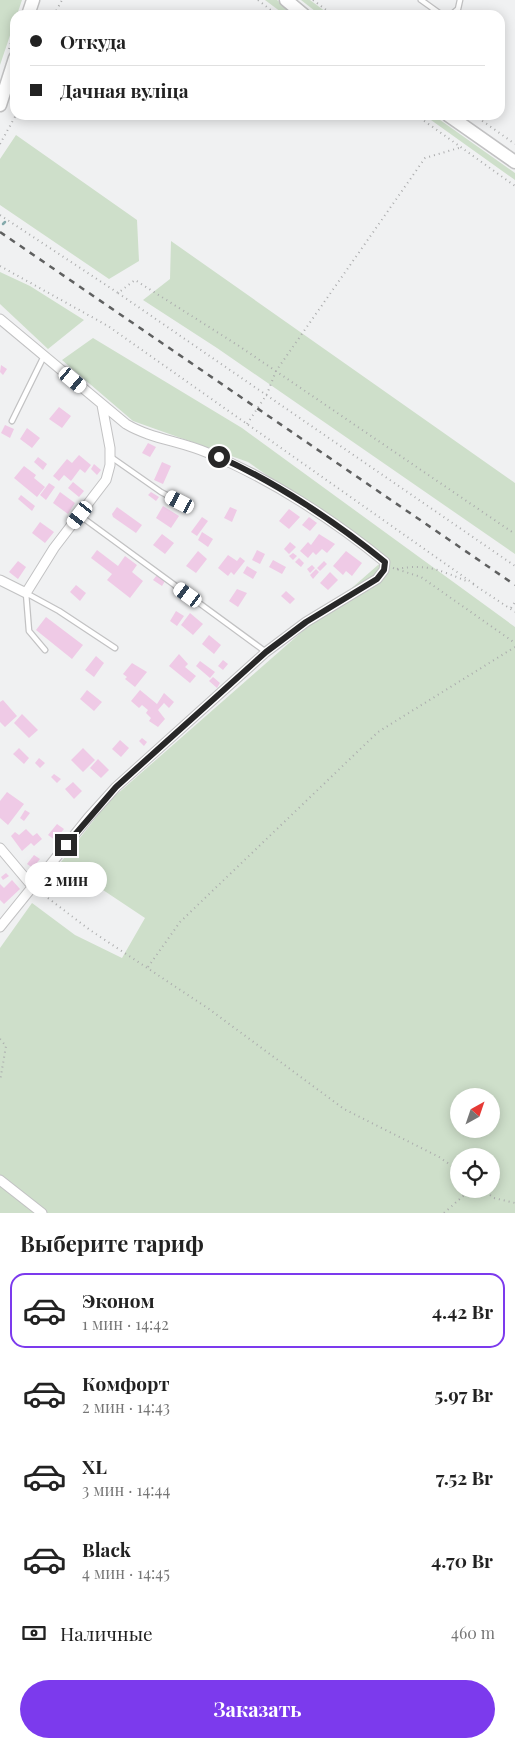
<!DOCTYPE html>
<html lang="ru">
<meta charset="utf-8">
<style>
:root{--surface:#fff;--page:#f2f2f2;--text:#222;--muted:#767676;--line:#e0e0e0;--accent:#7c3aed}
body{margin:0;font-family:"Playfair Display",serif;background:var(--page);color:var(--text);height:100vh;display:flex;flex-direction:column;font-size:19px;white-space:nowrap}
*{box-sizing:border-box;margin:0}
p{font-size:16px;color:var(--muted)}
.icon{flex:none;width:28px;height:28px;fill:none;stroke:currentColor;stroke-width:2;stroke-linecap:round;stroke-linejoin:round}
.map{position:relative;height:1213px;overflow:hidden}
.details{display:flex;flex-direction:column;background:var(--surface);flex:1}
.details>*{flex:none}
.hud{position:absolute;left:10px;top:10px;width:495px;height:110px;border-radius:15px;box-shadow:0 2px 12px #0003;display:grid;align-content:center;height:110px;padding:0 20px;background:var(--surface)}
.needle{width:32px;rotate:40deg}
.fabs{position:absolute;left:450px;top:1088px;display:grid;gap:10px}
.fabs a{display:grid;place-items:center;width:50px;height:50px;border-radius:50%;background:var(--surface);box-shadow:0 2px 12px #0003;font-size:25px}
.end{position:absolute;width:22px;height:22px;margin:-11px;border:6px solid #282828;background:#fff;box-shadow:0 0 0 2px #fff}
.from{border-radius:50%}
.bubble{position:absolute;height:35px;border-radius:18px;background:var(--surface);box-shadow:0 2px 12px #0003;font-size:16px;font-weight:700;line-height:35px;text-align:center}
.car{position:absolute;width:15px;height:30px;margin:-15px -8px;border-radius:6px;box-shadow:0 0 4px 1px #0007;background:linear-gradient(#fff 24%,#345 0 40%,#fff 0 76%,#345 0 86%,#fff 0)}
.hud b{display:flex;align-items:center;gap:18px;height:48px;font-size:19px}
.hud b+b{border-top:1px solid var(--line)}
.hud i{width:12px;height:12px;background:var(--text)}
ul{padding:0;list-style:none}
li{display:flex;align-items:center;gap:15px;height:75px;margin:0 10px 8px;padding:0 10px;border:2px solid transparent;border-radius:15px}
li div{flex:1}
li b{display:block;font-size:19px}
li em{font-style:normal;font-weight:700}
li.selected{border-color:var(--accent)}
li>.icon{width:45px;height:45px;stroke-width:1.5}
h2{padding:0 20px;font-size:22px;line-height:60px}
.pay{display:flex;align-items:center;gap:12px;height:55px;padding:0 20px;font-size:19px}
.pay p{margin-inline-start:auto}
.button{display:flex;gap:10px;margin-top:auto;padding:10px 20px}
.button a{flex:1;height:58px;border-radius:30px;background:var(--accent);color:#fff;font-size:20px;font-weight:700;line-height:58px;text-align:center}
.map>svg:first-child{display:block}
.green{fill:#cedfca;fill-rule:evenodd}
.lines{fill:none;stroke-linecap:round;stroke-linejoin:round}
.stream{stroke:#85aaac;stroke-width:2.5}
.building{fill:#efcae6}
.service-casing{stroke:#c2c2c3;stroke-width:7}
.minor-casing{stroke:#c2c2c3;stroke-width:11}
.secondary-casing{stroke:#c2c2c3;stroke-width:15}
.path{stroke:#abacad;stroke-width:2;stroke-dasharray:1 4;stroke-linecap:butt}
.service{stroke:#fff;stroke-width:4.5}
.minor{stroke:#fff;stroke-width:9}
.secondary{stroke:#fff;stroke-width:12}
.rail{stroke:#5f6060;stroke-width:2.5;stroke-dasharray:6 6;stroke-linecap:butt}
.route{stroke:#282828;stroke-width:6}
</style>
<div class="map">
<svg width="515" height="1213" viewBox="0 0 515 1213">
<rect width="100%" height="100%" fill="#f0f1f2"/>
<path class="green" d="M0,0h22l-22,65z
M265,0h12l18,15h-10z
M301,0h9l20,15h-10z
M424,115h9l82,58v7z
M16,135l121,85 2,41 -30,18 -109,-74v-46z
M171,241l344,242v71l-298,-206 -74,-48 27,-21z
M0,272l30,14 54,34 -36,29 -48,-45z
M93,338l149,90 273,199v586h-515v-265l32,-45 43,32 47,23 23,-40 -84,-56 47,-60 278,-244 -138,-96 -115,-41 -71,-61zM459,1096h32v33h-32zM459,1156h32v33h-32z"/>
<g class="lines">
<path class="stream" d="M3,224l2,-2"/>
</g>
<path class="building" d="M1,365l6,4 -4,6 -3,-3z
M59,407l12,9 -9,12 -13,-9z
M5,425l9,4 -4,9 -9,-5z
M27,428l13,10 -8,10 -12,-9z
M148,443l8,4 -6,10 -8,-4z
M79,455l12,10 -6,8 -5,-4 -9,12 -7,-6 -5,6 -6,-5 14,-17 5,4z
M38,457l9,7 -4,6 -9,-8z
M162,462l9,4 -8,18 -9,-4z
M94,464l7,6 -4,5 -6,-6z
M24,466l12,9 -2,3 11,9 -8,10 -23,-19z
M73,482l11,9 -5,6 -11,-9z
M49,483l6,4 -9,13 -6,-5z
M60,492l15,11 -7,11 -15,-11z
M151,492l8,5 -3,4 -8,-6z
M21,495l14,11 -3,5 -14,-12z
M163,506l16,10 -8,12 -15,-10z
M117,507l25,18 -6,8 -23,-16 -1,-3z
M230,507l7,3 -5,12 -8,-4z
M289,509l11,8 -11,12 -10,-8z
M202,517l6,4 -11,15 -6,-4z
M309,517l8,6 -7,8 -8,-6z
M40,522l14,10 -9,11 -13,-10z
M202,532l11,7 -5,8 -10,-7z
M162,534l12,9 -9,11 -12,-9z
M319,534l16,10 -8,9 -5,-4 -6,6 -3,-3 -5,6 -8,-7 8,-9 3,3z
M290,542l6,5 -7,7 -5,-5z
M97,550l21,16 7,-10 12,9 -5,7 11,9 -13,17 -23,-18 5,-6 -21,-16z
M257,550l8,4 -5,10 -8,-4z
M198,551l9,8 -11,14 -10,-7z
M346,551l16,12 -10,13 -6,-5 -3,4 -10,-9z
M293,553l4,3 -4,4 -4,-4z
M228,555l9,6 3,-4 5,4 -11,14 -3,-3 -3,4 -10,-8z
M299,558l5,5 -3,4 -6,-5z
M273,560l13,7 -4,7 -13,-7z
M18,561l8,6 -8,12 -9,-7z
M324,561l3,3 -7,7 -3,-3z
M312,565l3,3 -5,5 -3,-4z
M247,566l10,6 -4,7 -10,-6z
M316,569l3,3 -6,7 -3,-4z
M330,572l8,8 -10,10 -8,-7z
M157,575l8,6 -3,5 -9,-6z
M76,585l10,8 -6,8 -10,-9z
M237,589l10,4 -9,14 -9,-6z
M286,591l9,8 -5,5 -9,-8z
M176,611l8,5 -7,10 -7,-5z
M190,613l13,11 -10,11 -12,-10z
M46,617l37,28 -11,14 -36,-29z
M209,635l12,10 -7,9 -12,-10z
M179,654l9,10 -3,3 11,9 -6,7 -21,-17z
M96,656l8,7 -10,14 -9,-7z
M223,660l5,4 -5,6 -5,-4z
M200,661l15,11 -5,6 -14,-12z
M132,663l15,9 -12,15 -10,-8 2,-2 -4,-3z
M213,677l7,6 -3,5 -8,-7z
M87,690l15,12 -8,9 -14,-12z
M140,690l17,14 7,-11 10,9 -5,6 -5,-5 -6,7 7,9 -7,8 -9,-6 2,-3 -5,-5 2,-3 -6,-5 -3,3 -8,-7z
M3,700l14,16 -12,11 -5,-5v-20z
M22,714l16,16 -9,8 -15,-15z
M142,738l5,4 -3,4 -5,-5z
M120,740l9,8 -8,9 -9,-8z
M19,748l10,10 -5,6 -11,-10z
M83,748l12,12 -12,12 -12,-12z
M39,758l6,5 -5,5 -5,-5z
M98,759l11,11 -8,8 -11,-10z
M54,774l7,5 -4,4 -6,-6z
M73,782l9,9 -8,8 -9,-10z
M7,792l17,12 -16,21 -8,-7v-17z
M25,810l5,3 -6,8 -4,-3z
M57,824l7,5 -9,11 -7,-5z
M26,829l7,7 4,-3 5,6 -8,7 -3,-3 -9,8 -11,-15 4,-4 4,3z
M34,855l6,4 -7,9 -6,-4z
M6,873l3,3 -6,4 -2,-3z
M12,880l8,9 -16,15 -4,-4v-16l4,4z"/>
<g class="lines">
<g class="service-casing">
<path id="service" d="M421,0l21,15
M451,15l7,-6 2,-9
M12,421l32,-65
M111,457l50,35 19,10
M79,515l187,137
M26,593l33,18 56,37
M26,593l3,38 16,19"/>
</g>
<g class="minor-casing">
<path id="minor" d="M0,319l126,105c25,15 55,17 82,29 61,25 126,67 177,109l-1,8 -7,9 -71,43 -40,30 -150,135 -28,31 -88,109
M0,580l26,13 28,-45 52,-68 4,-15v-17l-8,-43
M0,848l32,38
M0,1180l42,33"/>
</g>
<g class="secondary-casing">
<path id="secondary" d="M286,0l18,15
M28,15l5,-15
M0,105l15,-47
M448,115l67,47"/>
</g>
<path class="path" d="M258,0l19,15
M313,0l20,15
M54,15l8,-15
M9,49l6,-20
M416,115l99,71
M474,115l41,29
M0,144l16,-29
M0,215l118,78 17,-13 104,66 276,188
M0,266l108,60 366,258
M118,293l397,273
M247,424l20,-30 9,-23 149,-213 37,-11
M393,568l28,9 94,66
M397,569c31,-6 44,2 72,13
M473,584l42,28
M511,608l4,-6
M40,892l50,38 119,79 135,100 95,48 20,14
M148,967l32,-45 198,-190 137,-85
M0,1039l6,7 -6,35
M482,1189l12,9 21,5
M444,1213l27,-24"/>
<use href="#service" class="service"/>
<use href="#minor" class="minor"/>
<use href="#secondary" class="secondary"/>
<path class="rail" d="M0,232l515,353"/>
</g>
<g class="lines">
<path class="route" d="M66,845l50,-58 150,-135 40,-30 71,-43 7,-9 1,-8c-48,-39 -109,-80 -166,-105"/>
</g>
</svg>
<div class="fabs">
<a><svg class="needle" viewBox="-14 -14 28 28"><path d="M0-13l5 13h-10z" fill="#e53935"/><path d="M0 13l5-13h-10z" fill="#767676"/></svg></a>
<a><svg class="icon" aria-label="locate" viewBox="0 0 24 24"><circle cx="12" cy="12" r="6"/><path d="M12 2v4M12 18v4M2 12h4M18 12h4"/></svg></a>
</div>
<i class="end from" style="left:219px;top:457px"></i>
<i class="end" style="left:66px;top:845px"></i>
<div class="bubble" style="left:25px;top:862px;width:82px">2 мин</div>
<i class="car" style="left:73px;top:380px;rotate:130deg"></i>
<i class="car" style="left:180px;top:502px;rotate:297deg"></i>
<i class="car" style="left:80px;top:515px;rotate:218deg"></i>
<i class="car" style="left:188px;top:595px;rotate:306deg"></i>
<div class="hud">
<b><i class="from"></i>Откуда</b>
<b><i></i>Дачная вуліца</b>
</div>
</div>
<section class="details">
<h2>Выберите тариф</h2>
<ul>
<li class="selected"><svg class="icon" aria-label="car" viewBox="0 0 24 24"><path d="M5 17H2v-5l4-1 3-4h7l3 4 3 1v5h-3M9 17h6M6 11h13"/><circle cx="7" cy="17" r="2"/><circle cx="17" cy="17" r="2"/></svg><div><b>Эконом</b><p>1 мин · 14:42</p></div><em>4.42 Br</em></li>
<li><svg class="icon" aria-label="car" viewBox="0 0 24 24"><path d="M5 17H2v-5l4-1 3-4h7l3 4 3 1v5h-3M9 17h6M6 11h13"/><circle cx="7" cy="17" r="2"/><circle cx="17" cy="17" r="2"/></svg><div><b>Комфорт</b><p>2 мин · 14:43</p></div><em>5.97 Br</em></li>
<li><svg class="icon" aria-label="car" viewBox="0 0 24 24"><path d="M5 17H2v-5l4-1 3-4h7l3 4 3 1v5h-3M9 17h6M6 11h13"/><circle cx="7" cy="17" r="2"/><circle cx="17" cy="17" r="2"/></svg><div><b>XL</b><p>3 мин · 14:44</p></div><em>7.52 Br</em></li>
<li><svg class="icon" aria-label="car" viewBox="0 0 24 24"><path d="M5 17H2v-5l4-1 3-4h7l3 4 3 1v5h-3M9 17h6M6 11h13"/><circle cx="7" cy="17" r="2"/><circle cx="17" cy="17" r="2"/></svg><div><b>Black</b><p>4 мин · 14:45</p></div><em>4.70 Br</em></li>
</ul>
<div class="pay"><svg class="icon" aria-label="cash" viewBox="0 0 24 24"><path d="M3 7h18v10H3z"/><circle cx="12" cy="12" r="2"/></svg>Наличные<p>460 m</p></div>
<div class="button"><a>Заказать</a></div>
</section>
